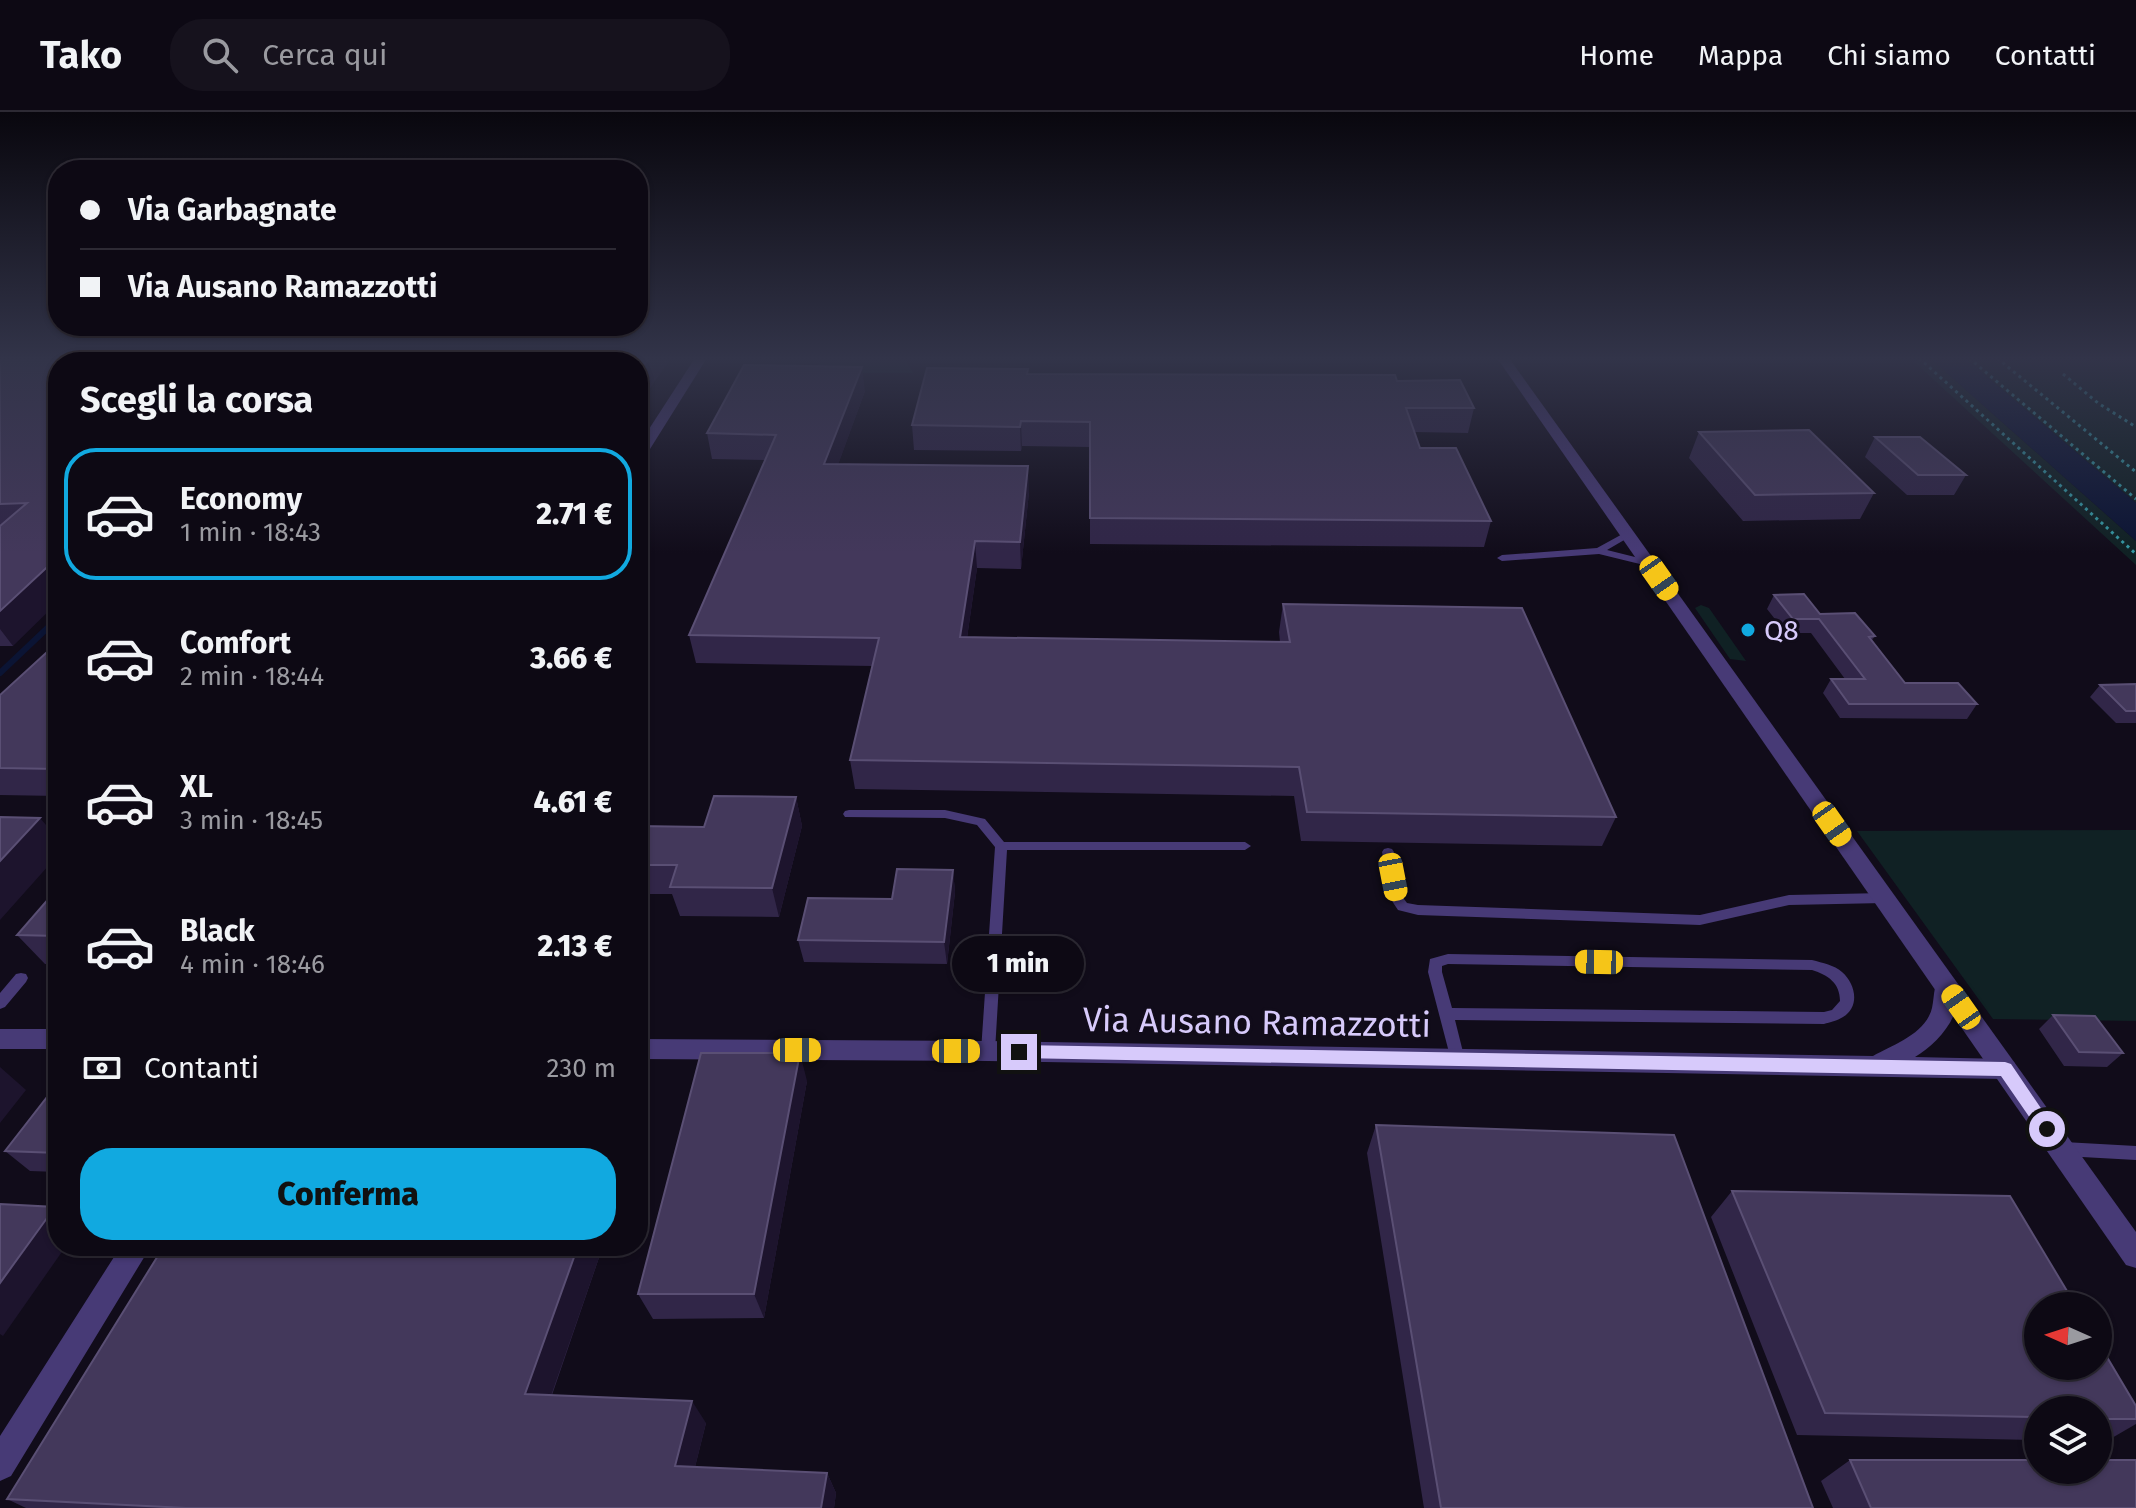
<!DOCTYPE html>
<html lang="it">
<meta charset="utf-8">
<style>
:root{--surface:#0d0914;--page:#16121d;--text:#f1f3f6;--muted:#9a9aa0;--line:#2d2a34;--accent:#11a9e0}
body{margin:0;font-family:"Fira Sans",sans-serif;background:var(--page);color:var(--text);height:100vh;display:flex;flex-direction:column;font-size:30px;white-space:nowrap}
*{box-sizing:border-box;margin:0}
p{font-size:26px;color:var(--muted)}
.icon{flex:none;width:44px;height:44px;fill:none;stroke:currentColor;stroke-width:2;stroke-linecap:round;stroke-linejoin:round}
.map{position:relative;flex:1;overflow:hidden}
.drawer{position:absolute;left:48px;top:240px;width:600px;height:904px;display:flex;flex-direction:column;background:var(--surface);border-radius:32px;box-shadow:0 2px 6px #0004,0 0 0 2px var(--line)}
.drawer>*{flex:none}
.banner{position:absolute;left:48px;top:48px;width:600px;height:176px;border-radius:32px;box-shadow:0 2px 6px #0004,0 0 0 2px var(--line);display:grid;align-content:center;height:176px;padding:0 32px;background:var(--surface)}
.needle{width:52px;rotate:273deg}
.tools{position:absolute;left:2024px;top:1180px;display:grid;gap:16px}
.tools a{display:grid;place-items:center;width:88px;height:88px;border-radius:50%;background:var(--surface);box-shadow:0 2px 6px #0004,0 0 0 2px var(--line);font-size:40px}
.end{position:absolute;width:36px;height:36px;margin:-18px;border:10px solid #d7cafb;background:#111;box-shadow:0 0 0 4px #111}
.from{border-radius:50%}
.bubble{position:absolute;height:56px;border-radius:28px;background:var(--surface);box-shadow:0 2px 6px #0004,0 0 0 2px var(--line);font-size:26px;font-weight:800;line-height:56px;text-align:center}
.car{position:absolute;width:24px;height:48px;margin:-24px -12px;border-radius:10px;box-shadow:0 0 6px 2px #0007;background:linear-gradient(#f5c518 24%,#345 0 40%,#f5c518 0 76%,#345 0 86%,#f5c518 0)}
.banner b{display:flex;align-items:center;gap:28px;height:76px;font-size:30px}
.banner b+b{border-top:2px solid var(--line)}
.banner i{width:20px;height:20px;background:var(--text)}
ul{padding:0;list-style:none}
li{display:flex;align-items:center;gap:24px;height:132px;margin:0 16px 12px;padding:0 16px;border:4px solid transparent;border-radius:32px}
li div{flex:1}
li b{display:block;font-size:30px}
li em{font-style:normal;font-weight:800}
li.selected{border-color:var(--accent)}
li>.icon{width:72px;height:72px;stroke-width:1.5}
h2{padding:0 32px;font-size:36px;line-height:96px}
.pay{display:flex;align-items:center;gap:20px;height:88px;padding:0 32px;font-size:30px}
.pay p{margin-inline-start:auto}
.primary-button{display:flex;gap:16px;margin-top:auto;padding:16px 32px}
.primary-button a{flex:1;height:92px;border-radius:32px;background:var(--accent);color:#111;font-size:32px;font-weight:800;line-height:92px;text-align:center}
header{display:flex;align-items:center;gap:48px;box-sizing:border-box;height:112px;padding:0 40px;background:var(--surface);border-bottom:2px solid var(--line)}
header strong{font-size:38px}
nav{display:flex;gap:44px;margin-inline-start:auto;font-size:28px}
.search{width:560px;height:72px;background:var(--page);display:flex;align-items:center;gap:20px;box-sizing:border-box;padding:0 28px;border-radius:32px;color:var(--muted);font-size:30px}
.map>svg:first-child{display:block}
.green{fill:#102124}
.water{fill:#0b1434}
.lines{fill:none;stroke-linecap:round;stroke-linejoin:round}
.stream{stroke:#0b1434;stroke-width:6}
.path{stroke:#3598a3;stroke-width:3;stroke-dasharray:3 4;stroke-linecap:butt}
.service{fill:#473a76;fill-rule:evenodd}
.minor{fill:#473a76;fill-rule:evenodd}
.tertiary{fill:#473a76;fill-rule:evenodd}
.wall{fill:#312648}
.shaded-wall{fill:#1d142d}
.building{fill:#43385b;stroke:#5a4f74;stroke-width:2}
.route{fill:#d7cafb}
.poi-dot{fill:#11a9e0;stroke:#110c1a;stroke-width:3}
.labels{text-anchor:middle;stroke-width:6;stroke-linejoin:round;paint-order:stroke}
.poi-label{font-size:28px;fill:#d7cafb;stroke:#110c1a;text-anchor:start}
.near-street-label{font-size:34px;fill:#d7cafb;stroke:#110c1a}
</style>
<header>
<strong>Tako</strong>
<div class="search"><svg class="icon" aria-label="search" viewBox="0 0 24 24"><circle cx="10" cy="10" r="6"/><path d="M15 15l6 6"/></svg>Cerca qui</div>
<nav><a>Home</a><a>Mappa</a><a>Chi siamo</a><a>Contatti</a></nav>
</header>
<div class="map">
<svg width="2136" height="1396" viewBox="0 0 2136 1396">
<rect width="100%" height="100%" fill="#110c1a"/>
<path class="green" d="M821,246h84l8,15h-98z
M1910,246h20l206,183v24z
M1965,246h171v145z
M1701,493l8,3 37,53 -16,-2 -35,-51z
M2136,718v191l-143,-2 -136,-188z"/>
<path class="water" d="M1930,246h35l171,145v38z"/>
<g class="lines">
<path class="stream" d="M0,561l58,-55"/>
<path class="path" d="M1919,246l217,196
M1969,246l167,141
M1997,246l139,114
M2063,262l35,29 38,24"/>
<path class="service" d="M295,246h8l-5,4h-6z
M1628,419l3,1v4l-24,14 44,11v4l-3,1 -49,-12 -97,7 -5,-3 5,-3 95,-7z
M849,698h96l40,9 19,23h241l6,4 -6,4h-238l-12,201 -2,4 -5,2 -5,-2 -2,-4 14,-204 -18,-22 -32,-7 -100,-1 -2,-3 2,-3z
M1388,736l4,1 2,3 10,47 3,4 11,2 282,10 89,-20 95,-2 5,2 1,3 -1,3 -5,2 -95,2 -89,20 -282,-10 -20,-5 -6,-9 -10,-49 2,-3z
M1448,842l364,6c11,3 22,5 30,12 14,12 18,35 1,45 -6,4 -13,5 -19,7l-369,-4 10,40 -2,4 -5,2 -5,-2 -2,-4 -23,-88 2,-13zM1448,852l364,6c16,5 28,13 28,31l-8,9 -8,2 -372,-4 -10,-36v-6z
M21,861l5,1 2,4 -2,4 -21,25 -5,2v-16l16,-19z
M2064,1030l72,4v14l-72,-4 -6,-2 -2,-5 2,-5z"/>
<path class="minor" d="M695,246h12l-62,99 -7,4v-15z
M1946,865l8,2c15,30 -15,64 -39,78l90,2 9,3 3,7 -3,7 -9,3 -1017,-18 -350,-2v-20l350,2 885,15c18,-10 46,-20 56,-40 6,-10 3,-25 9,-37z
M0,917h58v20h-58z
M121,1134h30l-140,230 -11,5v-45z"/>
<path class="tertiary" d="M1497,246h12l627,874v36l-10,-3z"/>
</g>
<path class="wall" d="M0,246l58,4 -45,284h-13z
M1028,262l369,7 77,27 -6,25 -53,-1 5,16 71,73 -7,26 -394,-3v-97l-68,-1 -1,5 -107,-1 -2,-25z
M865,279l-27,73 191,28 -8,77 -44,-1 -10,70 313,4 -1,-10 4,-28 333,213 -14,29 -301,-5 -7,-45 -439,-7 -5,-29 22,-94 -176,-3 -7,-28 76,-175 -53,-1 -5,-26z
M1699,320l175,61 -14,26 -117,2 -54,-63z
M1875,325l91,38 -12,20h-47l-42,-38z
M1774,483l101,41 -3,4 33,43 72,21 -10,15 -127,-1 -17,-25 8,-14h14l-34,-46h-25l-19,-24z
M58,530v154l-58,-1v-100z
M2136,572v39h-20l-26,-26 10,-12z
M796,685l6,29 -23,91 -99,-1 -8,-22h-34v-68l66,1z
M953,758l2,22 -8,72 -143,-2 -6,-22 94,-41z
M58,776v76h-13l-28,-29z
M2053,903l70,38 -16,14 -43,-1 -25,-37z
M807,969l-43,237 -111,1 -15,-25z
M58,971v89l-28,-1 -25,-20z
M1376,1013l437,383h-389l-57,-355z
M1732,1079l404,215v18l-31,18 -7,-1v-31h-60v30l-241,-5 -86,-218z
M164,1134h439l-51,149 154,28 -11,44 132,6 9,20 -2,15h-808l-19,-9z
M1850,1348l286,48h-303l-12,-27z"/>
<path class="shaded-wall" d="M254,246h25l2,4h-33z
M649,246h22l-33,48v-33z
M862,255l3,24 -36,99 -5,-26z
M1021,309l1,25 -1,5 -1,-24z
M1028,354l1,26 -8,77 -1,-27z
M975,429l2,27 -14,98 -3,-29z
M58,445v45l-45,44 -13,-17v-18z
M796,685l6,29 -23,91 -7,-29z
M40,706l18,21v16l-58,65v-59z
M953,758l2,22 -8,72 -3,-22z
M800,941l7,28 -43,237 -10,-24z
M0,955l26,23 -26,33z
M638,1001l6,13 -6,16z
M55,1095l3,3v36h8l-63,90 -3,-2v-51z
M578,1134h25l-59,170 -19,-22z
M692,1289l14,22 -16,64 -15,-21z
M827,1361l9,20 -2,15h-13z"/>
<path class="building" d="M0,246h254l-6,4h-190v195l-58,54v-85l27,-23 -27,1z
M317,246h332l-11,15v-11h-326z
M744,253l118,2 -38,97 204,2 -8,76 -45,-1 -15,96 330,5 -7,-38 239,4 94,209 -309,-5 -8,-45 -449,-7 29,-122 -190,-3 87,-200 -69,-2z
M927,256l101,1 -1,5 368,1 2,6 63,-1 14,28h-68l14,40h36l35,73 -401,-3v-96l-69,-1 -1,6 -108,-2z
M1809,318l65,63 -119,2 -56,-63z
M1875,325h45l46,38h-48z
M1804,482l16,20 35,-1 20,23 -6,1 36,46h53l19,21h-128l-18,-25h34l-46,-60h-26l-19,-24z
M58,530v127l-58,-1v-73z
M2136,572v27h-10l-26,-26z
M714,684l82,1 -24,91 -102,-1 7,-22h-39v-39l66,1z
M0,705l40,1 -40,43z
M897,757l56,1 -9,72 -146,-2 10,-42 84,1z
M58,776v48l-41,-1z
M2053,903l42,1 28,37 -44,-1z
M701,941h99l-46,241h-116z
M58,971v70l-53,-2z
M1376,1013l298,10 139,373h-372z
M1732,1079l278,5 66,110h-38v60h60v-24l38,64v13h-38v-9h-60v7l-213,-4z
M0,1092l55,3 -55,76z
M164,1134h414l-53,148 167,7 -17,65 152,7 -6,35h-635l-179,-9z
M1850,1348h188v10h60v-10h38v48h-265z"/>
<linearGradient id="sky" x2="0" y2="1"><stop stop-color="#09070e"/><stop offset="0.56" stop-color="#323449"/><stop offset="1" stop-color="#323449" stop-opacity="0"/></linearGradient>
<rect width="2136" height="441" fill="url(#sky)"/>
<path class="route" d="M1019,933l986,17 6,2 44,65 -8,7 -6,-2 -40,-58 -982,-18 -8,-6z"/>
<circle class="poi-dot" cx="1748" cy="518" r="8"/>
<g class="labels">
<g class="poi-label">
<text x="1764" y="528">Q8</text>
</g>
<g class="near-street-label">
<text transform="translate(1257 910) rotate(1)" y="12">Via Ausano Ramazzotti</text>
</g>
</g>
</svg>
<div class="tools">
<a><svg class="needle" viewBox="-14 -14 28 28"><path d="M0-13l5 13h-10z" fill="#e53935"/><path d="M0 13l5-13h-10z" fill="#9a9aa0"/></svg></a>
<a><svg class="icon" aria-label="layers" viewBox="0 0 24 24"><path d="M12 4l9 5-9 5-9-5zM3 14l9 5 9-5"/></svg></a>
</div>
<i class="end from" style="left:2047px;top:1017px"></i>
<i class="end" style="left:1019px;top:940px"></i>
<div class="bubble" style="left:952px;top:824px;width:132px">1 min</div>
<i class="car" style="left:1659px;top:466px;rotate:145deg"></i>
<i class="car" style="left:1832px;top:712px;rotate:145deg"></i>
<i class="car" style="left:1393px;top:765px;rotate:169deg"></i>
<i class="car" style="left:1599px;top:850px;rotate:271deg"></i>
<i class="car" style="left:1961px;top:895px;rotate:325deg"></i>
<i class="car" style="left:797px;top:938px;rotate:90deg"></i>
<i class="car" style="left:956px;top:939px;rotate:90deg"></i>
<div class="banner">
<b><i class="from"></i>Via Garbagnate</b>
<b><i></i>Via Ausano Ramazzotti</b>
</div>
<section class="drawer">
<h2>Scegli la corsa</h2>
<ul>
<li class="selected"><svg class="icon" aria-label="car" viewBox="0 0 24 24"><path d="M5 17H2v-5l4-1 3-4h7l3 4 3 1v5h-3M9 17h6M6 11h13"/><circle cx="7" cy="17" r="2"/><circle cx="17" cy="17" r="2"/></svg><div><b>Economy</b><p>1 min · 18:43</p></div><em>2.71 €</em></li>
<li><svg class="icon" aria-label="car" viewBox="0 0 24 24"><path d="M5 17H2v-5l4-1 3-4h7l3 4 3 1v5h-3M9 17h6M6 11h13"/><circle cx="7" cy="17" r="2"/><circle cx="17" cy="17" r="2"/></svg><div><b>Comfort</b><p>2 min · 18:44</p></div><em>3.66 €</em></li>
<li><svg class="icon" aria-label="car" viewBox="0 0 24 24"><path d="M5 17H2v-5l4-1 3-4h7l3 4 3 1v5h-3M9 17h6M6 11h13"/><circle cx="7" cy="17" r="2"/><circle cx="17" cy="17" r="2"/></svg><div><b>XL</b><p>3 min · 18:45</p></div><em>4.61 €</em></li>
<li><svg class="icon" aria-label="car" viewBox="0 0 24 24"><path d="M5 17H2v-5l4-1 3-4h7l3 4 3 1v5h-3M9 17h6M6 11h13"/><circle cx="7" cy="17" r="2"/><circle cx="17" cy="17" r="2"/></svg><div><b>Black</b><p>4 min · 18:46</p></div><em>2.13 €</em></li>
</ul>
<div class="pay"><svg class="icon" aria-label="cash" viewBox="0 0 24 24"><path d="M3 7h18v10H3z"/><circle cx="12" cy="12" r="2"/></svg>Contanti<p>230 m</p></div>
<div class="primary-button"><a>Conferma</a></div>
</section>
</div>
